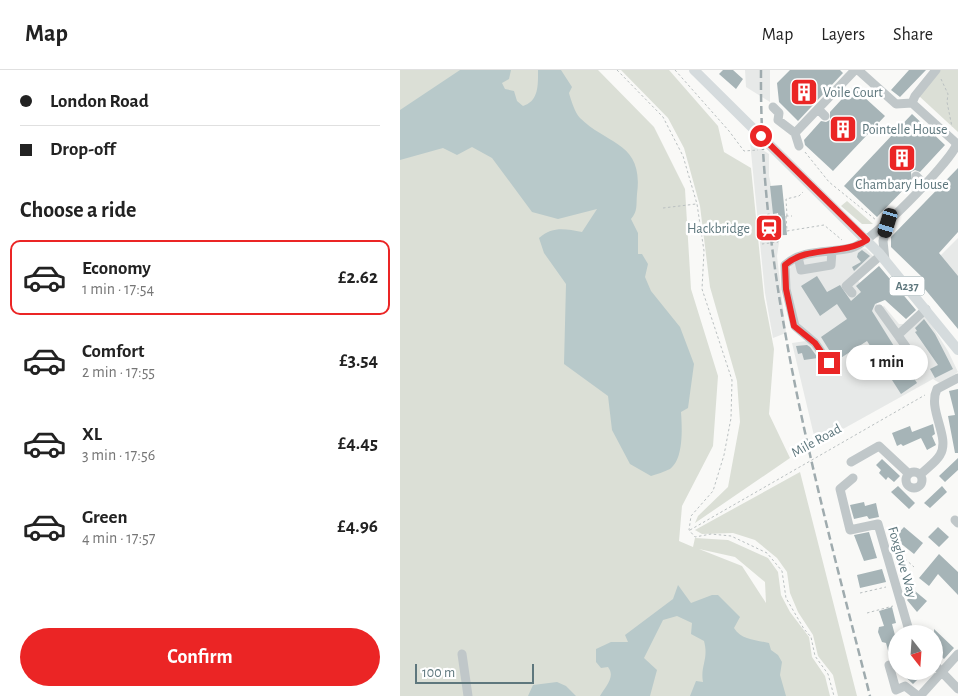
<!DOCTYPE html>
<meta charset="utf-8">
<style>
:root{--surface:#fff;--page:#f6f6f6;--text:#222;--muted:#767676;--line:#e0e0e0;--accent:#eb2525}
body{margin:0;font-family:"Alegreya Sans",sans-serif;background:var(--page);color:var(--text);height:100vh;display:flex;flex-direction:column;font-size:19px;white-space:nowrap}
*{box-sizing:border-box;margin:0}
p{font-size:16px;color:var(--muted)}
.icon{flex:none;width:28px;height:28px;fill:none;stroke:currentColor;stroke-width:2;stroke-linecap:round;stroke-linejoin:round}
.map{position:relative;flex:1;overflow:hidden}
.sheet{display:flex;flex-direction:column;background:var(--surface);width:400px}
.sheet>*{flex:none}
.top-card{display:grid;align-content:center;height:110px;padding:0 20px;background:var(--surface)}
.needle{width:32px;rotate:163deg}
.controls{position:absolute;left:488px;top:555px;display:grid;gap:10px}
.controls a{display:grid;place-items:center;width:55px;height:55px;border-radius:50%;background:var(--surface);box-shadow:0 2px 8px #0003;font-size:25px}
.scale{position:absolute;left:15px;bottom:12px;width:119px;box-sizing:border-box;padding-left:5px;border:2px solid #5e777d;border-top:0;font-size:14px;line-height:18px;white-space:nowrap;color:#5e777d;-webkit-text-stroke:4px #fff;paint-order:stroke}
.end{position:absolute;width:22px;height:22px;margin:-11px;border:6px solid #eb2525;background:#fff;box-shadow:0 0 0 2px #fff}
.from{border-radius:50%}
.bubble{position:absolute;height:35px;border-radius:18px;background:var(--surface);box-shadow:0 2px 8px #0003;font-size:16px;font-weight:700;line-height:35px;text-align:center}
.car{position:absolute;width:15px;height:30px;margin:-15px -8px;border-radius:6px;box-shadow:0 0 4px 1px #0007;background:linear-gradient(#222 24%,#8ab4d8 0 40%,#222 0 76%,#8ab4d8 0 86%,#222 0)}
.top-card b{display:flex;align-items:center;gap:18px;height:48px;font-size:19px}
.top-card b+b{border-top:1px solid var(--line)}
.top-card i{width:12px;height:12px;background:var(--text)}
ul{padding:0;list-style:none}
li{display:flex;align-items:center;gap:15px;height:75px;margin:0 10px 8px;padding:0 10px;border:2px solid transparent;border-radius:10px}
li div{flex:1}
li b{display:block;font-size:19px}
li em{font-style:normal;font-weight:700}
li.selected{border-color:var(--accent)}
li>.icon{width:45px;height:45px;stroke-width:1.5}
h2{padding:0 20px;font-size:22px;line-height:60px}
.button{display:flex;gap:10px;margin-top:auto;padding:10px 20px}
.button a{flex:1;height:58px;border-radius:30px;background:var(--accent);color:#fff;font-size:20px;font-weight:700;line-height:58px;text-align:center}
header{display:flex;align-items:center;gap:30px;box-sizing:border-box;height:70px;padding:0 25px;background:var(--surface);border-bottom:1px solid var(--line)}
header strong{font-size:24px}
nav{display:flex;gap:28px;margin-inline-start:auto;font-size:18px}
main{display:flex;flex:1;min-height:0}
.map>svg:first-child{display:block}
.built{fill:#e7e9e8}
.green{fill:#dbdfd6;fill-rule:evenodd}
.water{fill:#b8c9ca}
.building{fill:#a6b4b7}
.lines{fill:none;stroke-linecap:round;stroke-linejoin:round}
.path{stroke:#bac0c1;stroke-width:1;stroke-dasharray:2.5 2.5;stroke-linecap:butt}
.minor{stroke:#c0c7c9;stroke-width:9}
.major{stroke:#d5dbdd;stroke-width:10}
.rail{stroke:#9fabae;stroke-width:2.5;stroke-dasharray:8 4;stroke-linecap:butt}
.route{stroke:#eb2525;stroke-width:6}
.labels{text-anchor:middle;stroke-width:5;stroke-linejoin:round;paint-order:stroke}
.shield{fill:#fff;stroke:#8ea0a4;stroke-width:1}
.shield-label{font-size:12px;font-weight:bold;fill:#5e777d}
.poi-label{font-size:14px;fill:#5e777d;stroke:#fff;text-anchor:start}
.street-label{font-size:14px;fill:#5e777d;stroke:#fff}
</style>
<header>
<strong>Map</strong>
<nav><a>Map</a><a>Layers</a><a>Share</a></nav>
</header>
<main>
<section class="sheet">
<div class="top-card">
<b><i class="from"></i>London Road</b>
<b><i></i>Drop-off</b>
</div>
<h2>Choose a ride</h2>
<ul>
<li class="selected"><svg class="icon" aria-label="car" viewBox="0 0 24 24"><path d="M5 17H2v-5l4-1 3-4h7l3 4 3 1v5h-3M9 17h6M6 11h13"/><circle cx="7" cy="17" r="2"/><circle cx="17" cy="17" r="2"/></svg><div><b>Economy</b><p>1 min · 17:54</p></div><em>£2.62</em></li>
<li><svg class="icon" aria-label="car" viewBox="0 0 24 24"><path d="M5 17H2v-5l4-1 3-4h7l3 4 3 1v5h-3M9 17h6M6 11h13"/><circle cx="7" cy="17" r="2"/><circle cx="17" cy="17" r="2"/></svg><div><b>Comfort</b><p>2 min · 17:55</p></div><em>£3.54</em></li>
<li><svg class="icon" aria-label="car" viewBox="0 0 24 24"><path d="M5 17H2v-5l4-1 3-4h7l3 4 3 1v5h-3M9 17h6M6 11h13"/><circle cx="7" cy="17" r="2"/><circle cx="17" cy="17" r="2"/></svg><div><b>XL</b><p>3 min · 17:56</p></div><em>£4.45</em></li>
<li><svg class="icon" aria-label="car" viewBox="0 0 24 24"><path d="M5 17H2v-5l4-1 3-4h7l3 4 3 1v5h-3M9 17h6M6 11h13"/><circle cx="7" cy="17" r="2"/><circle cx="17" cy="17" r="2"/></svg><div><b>Green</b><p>4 min · 17:57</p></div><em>£4.96</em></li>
</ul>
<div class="button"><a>Confirm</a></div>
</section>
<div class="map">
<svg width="558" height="626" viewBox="0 0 558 626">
<rect width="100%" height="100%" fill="#f9f9f7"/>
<path class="built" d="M345,0h25v32l-24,-15z
M350,72l19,12v22l9,41 9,18 -7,1 -3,20 9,77 -13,5 -8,-45z
M558,168v41l-19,-22z
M460,178l6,1 10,10 -21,18 25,31 4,-2 15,18h9l16,-11 24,38 10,21 -17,12 -8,-5 -117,65 -24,-101 14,-2 2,-7 -15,-18 -6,-43 6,-10 8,-4z"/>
<path class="green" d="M0,0h198l56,57 31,62 6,100 27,87 -5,70 -31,60 -3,35 14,6 2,-9 33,2 40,18 10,14 3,23 9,17 19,25 3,20 13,19 5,20h-430zM299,479l36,8 30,25 1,21 -24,-37z
M221,0h48l49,56 6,26 27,16 13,129 10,52 -5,65 21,44 -95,65 3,-7 30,-29 12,-65 -3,-41 -27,-94 -10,-81 -16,-58 -16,-30z
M539,0h19v62l-39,-36z
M447,131l26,23h-11l-21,-18z
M400,402l57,224h-19l-5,-21 -15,-19 -5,-21 -15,-23 -8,-19 -3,-21 -10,-14 -22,-18 -22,-7 -31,1 -7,-4z"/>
<path class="water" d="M60,0h51l-2,9 -7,4 3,6 9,2 3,10 6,5c16,-5 15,-21 15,-36h23l11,17 -3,6c2,7 6,20 11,25 27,27 64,24 57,76 -1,11 1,17 -6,25l7,14v21h4l6,10 -3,13 6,14 29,36 14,37 -6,44 -7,4c1,15 3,47 -11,57 -6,3 -13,5 -19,7l-21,-12 -18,-34 -4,-34 -44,-32 2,-80 -22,-31 -5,-15c14,-12 26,-9 43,-6l15,-23 -39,10 -26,-7 -40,-54 -20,-11 -15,8 -14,-7 -43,12v-50z
M278,515l13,18 21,-8h6l22,22 -6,11c7,12 22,12 35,15l2,7 7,5 4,7 -2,13 6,21h-96l6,-15 7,1c-3,-16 6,-23 1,-41l-13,-7 1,-11 -15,-7 -14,4 -19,38 13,12 -7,26h-50c5,-9 16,-19 8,-29l-7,1 -5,-6v-13l15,-7h17l-3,-7 48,-36z
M157,612l9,4 10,10h-48l5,-11z"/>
<path class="building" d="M323,0h10l10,9 -7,10 -17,-15z
M390,0h50l3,3 -45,48 -19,-19 -2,-19z
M509,0h17l-26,27 -9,-7z
M453,17l32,29 -52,55 -28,-26 -1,-5 17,-19 5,1 4,-2v-8z
M512,44l33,31 -25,27 -5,-2 -4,2 1,9 -35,36 -33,-31z
M558,98v64l-19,21 19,23v53l-39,-47 4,-4 -32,-31v-10z
M382,115l5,50h-7l-2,-22 -5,1 -3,-28z
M462,180l8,6 -16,15 -2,-4 9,-5 -4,-5 1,-4z
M479,196l37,44 -10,9 -21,-19 -10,4 -3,7 45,72 -16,11 -34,-53 -31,20 -15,-24 26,-18 -10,-15 -17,12 -19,-30 16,-10 10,16 13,-7 11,16 10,-9 -5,-6z
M524,249l11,15 18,35 -18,9 -5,-9 8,-4 -23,-33 2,-1 -2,-3z
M407,275l3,2 8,11 -14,2 -2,-7 -4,1 -2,-8z
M558,319v64h-3l-7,-37 7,-1 -6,-24z
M533,354l2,10 -3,2 4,9 -9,5 -6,-12 -18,8 -2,-2 -4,2 -5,-13 18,-7 2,6z
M558,388v12l-13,12 -6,-6z
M482,389l18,17 -6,6 -6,-5 -2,3 -7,-7 2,-3 -5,-5z
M498,416l17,17 -6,6 -18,-17z
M542,416l5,6 -17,16 -6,-5z
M464,432l1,4 11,-3 3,14 -10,2 -2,-3 -13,3 -4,-14z
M504,457l19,16 -9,11 -20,-16z
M538,457l11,10 -10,10 -11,-10z
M469,462l8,26 -13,3 -10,-26z
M539,484l19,18v23l-20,-21 -9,12 -10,-8z
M482,499l4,13 -26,6 -3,-13z
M515,521l12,10 -10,11 -10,-12z
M492,537l4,16 -4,1 4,15v17l-6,2 -4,-15 -4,-1 -4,-10 1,-5 5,-1 -5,-15z
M534,559l20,19 -10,11 -10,-9z
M499,601h27l-13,13z"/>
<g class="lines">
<path class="path" d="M217,0l46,47 20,39 14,48 7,47 -2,38 30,91 -1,38 -7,37 -11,36 -22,25 -2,14 6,7 16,-3 20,2 36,17 15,18 4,27 18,31 7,8 4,19 13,18 6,22
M275,0l54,61 15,20 14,-1
M541,9l7,15 -1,8 5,25
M405,82l24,30 47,38
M263,138l33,-4
M371,146h21
M386,146l1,15 37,-6 18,15
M387,146l-1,-17 13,-3 4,-4
M365,157l-4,1 1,16 16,-2 -2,-26
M290,460l235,-135
M494,479l20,18
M460,523l26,-6
M467,543l26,-7"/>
<path class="minor" d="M512,33l3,-7 21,-26
M373,37l6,6 -1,7 17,13 60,-63
M418,39l7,7
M395,63l4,13
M516,106l8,8
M398,187l3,13 30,-5 1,-14
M485,190l-2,-19 5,-18
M452,223l-6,-7 35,-31
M479,239l43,60
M498,265l28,-26
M429,293l-14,-20 -20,-17 -9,-37 -1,-24c17,-16 45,-12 66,-17 20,-4 96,-83 105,-102l-1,-4 -43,-39 -16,1 -38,-34
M451,392l28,-16 30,28
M506 410a8 8 0 1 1 16 0a8 8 0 1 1-16 0Z
M521,404c6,-6 15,-12 19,-19 11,-18 -13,-45 -3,-66l21,-11
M453,408l-13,11 10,41 28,-6 32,110
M555,450l3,3
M62,584l6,42
M534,594l24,25
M489,595l7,25 9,-4 13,10
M520,626l38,-42"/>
<path class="major" d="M294,0l185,183 79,97"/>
<path class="rail" d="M361,0c-2,213 57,421 109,626"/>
</g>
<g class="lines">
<path class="route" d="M361,66l106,104c-25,16 -60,5 -82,25l1,24 8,37 21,17 14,20"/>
</g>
<defs>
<g id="building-square" transform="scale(1.4375)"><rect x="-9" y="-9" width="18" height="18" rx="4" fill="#eb2525" stroke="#fff"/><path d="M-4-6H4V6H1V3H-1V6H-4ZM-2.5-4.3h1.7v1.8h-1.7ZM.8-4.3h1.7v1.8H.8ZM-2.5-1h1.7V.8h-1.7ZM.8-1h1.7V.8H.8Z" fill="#fff"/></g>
<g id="station-square" transform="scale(1.4375)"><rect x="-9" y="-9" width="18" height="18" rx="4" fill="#eb2525" stroke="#fff"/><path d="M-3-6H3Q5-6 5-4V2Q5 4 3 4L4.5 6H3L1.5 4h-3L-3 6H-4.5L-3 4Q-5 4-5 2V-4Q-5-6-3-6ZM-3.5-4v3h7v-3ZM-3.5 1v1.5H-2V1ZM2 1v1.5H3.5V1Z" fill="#fff"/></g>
</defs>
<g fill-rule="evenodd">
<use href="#building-square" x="404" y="22"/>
<use href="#building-square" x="443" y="59"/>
<use href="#building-square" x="502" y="88"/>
<use href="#station-square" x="369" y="158"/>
</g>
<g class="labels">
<rect class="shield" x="489.5" y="206.5" width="35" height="19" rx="4"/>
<g class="shield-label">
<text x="507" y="220">A237</text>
</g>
<g class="poi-label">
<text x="423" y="27">Voile Court</text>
<text x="462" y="64">Pointelle House</text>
<text x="502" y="119" text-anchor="middle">Chambary House</text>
<text x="350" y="163" text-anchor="end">Hackbridge</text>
</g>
<g class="street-label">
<text transform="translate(416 370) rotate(-29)" y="5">Mile Road</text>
<text transform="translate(503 492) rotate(74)" y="5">Foxglove Way</text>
</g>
</g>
</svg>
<div class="controls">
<a><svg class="needle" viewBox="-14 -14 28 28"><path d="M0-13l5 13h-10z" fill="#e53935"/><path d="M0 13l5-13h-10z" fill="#767676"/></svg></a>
</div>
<div class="scale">100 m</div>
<i class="end from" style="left:361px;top:66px"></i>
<i class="end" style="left:429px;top:293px"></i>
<div class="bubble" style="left:446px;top:275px;width:82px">1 min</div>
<i class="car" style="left:488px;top:153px;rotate:197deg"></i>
</div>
</main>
